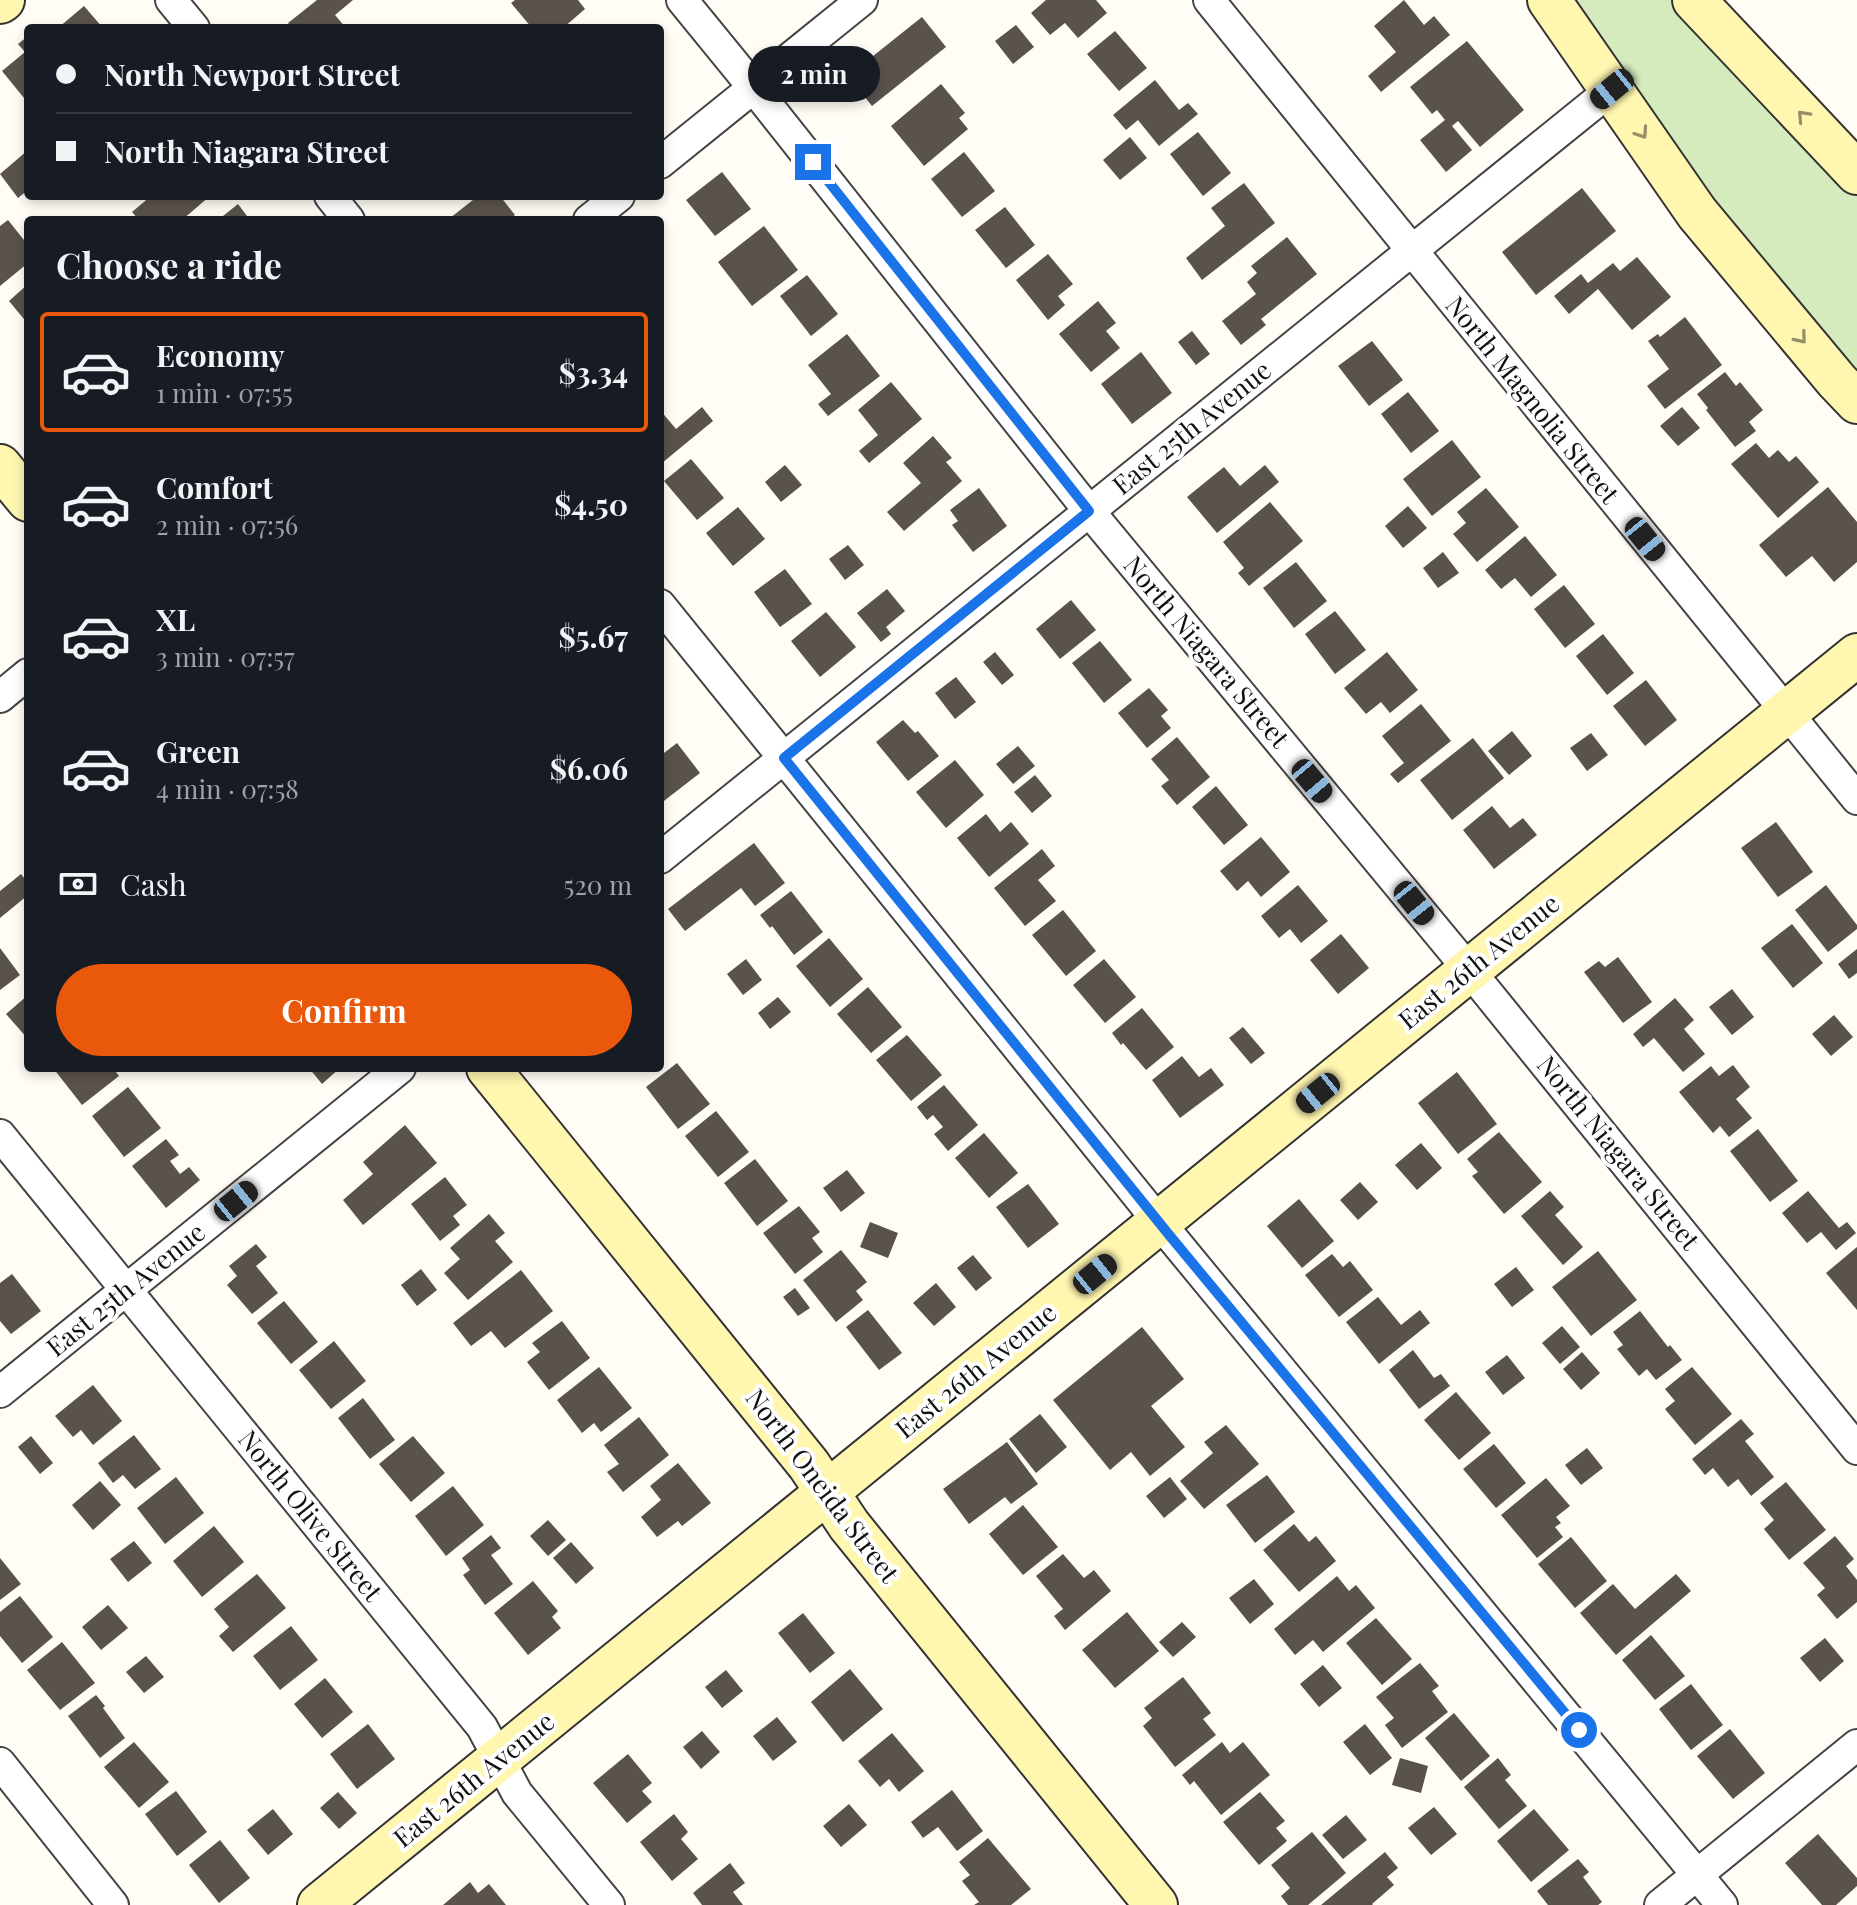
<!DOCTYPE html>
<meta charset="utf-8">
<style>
:root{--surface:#171b24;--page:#20242c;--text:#f1f3f6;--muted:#9ea1a6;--line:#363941;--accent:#ea580c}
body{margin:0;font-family:"Playfair Display",serif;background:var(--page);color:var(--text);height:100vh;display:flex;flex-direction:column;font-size:30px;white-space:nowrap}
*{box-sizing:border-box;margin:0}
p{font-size:26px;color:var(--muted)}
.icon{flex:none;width:44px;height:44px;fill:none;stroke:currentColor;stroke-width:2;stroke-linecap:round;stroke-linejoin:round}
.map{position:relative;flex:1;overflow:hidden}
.side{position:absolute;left:24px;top:216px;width:640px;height:856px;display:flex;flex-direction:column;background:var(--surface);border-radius:8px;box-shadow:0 4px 12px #0003}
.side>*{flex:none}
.hud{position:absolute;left:24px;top:24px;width:640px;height:176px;border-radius:8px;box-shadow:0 4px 12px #0003;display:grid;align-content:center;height:176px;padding:0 32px;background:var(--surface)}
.end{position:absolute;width:36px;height:36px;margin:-18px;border:10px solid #1a73e8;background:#fff;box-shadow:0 0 0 4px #fff}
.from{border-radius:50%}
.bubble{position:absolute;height:56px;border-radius:28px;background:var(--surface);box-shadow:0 4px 12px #0003;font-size:26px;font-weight:700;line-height:56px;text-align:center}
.car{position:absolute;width:24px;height:48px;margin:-24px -12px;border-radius:10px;box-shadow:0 0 6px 2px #0007;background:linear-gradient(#222 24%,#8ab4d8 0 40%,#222 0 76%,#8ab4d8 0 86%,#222 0)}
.hud b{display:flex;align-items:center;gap:28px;height:76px;font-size:30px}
.hud b+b{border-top:2px solid var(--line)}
.hud i{width:20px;height:20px;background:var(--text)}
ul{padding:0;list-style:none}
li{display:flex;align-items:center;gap:24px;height:120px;margin:0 16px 12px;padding:0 16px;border:4px solid transparent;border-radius:8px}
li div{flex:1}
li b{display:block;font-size:30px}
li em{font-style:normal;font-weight:700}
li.active{border-color:var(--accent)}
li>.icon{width:72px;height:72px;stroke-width:1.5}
h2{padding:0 32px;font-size:36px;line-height:96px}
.pay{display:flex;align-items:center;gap:20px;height:88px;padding:0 32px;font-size:30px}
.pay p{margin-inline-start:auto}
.action{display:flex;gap:16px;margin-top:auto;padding:16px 32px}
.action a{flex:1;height:92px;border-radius:48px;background:var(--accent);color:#fff;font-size:32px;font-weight:700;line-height:92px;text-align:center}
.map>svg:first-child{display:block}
.green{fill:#d5ebbd}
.building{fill:#5a524d}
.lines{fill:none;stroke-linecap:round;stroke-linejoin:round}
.street-casing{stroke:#444;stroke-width:34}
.secondary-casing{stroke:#333;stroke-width:46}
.street{stroke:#fff;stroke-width:30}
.secondary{stroke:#fff6b0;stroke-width:42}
.oneway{stroke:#948f68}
.route{stroke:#1a73e8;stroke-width:10}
.labels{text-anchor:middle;stroke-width:8;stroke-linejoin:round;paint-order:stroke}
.street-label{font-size:26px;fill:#111;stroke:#fff}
</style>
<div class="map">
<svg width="1857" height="1905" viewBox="0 0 1857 1905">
<rect width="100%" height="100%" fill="#fffdf5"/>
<path class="green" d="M1573,0h105l179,193v182l-23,-23 -130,-167 -86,-123z"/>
<path class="building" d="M317,0h36l-18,15 11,13h-54l-4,-5z
M515,0h63l7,9 -22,19h-31l-21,-25z
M1046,0h50l11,13 -29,25 -13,-15 -15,12 -19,-22z
M1404,0l20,25 10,-9 16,19 -69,57 -13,-16 28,-24 -22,-26z
M84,6l19,22h-45z
M922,17l24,30 -74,59 -24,-30z
M1016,25l18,22 -21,17 -18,-23z
M1115,31l32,37 -28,23 -32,-37z
M28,36v58l-4,4 -22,-27 23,-19 -7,-8z
M1467,41l57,69 -44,37 -22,-26 -6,5 20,24 -26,22 -26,-32 25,-20 -8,-10 -5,4 -22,-27z
M1155,80l24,30 9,-7 10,11 -39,32 -21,-26 -12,10 -13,-15z
M941,84l24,29 -6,5 9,11 -44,37 -33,-40z
M1198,132l33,41 -28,23 -33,-42z
M1130,137l17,21 -27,22 -17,-20z
M28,150v40l-10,8 -18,-24z
M964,152l31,39 -33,26 -31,-38z
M722,172l29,37 -36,27 -29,-36z
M1244,183l31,40 -73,57 -16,-22 39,-32 -14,-18z
M1582,188l34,43 -80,64 -34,-43z
M151,196h59l-28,24h-43l-7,-8z
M478,196h22l15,19 -7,5h-56l-2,-2z
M238,204l12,16h-32z
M1005,207l30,38 -29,23 -31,-38z
M8,220l20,25v18l-28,23v-60z
M764,226l34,44 -46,36 -34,-44z
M1287,237l30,37 -56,45 5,6 -25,20 -19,-24 34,-27 -9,-12 10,-9 -6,-7z
M1048,254l25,30 -15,12 7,9 -17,15 -32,-40z
M1637,257l34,40 -39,33 -34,-41 -29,25 -15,-18 27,-22 7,9 25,-20 7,8z
M807,275l31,39 -27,22 -31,-40z
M28,284v40l-19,-23z
M1098,301l18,22 -10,8 14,17 -29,24 -32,-38z
M1685,317l37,48 -57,44 -18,-23 22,-17 -21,-28 10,-7 2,3z
M1192,331l18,23 -14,11 -18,-23z
M847,334l33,42 -52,40 -10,-12 13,-10 -23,-29z
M1372,341l31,39 -34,26 -31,-40z
M1141,352l31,41 -40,31 -31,-40z
M1725,372l11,14 4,-4 23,28 -14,12 7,9 -21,16 -29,-37 2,-2 -11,-14z
M891,382l31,37 -53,44 -10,-12 19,-16 -20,-25z
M1408,392l31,39 -28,22 -30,-39z
M702,407l11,14 -51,42 -2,-2v-51l16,19z
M1682,407l18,21 -22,18 -18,-20z
M933,436l19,22 -6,4 16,19 -58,50 -17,-19 34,-29 -18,-20z
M1452,440l29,37 -49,39 -29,-37z
M1756,443l13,15 9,-8 11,12 7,-6 23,26 -41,36 -47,-54z
M691,459l33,39 -27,22 -33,-39z
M785,465l17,20 -21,17 -16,-20z
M1265,465l14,17 -62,51 -30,-36 37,-30 16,19z
M1828,487l29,35v40l-23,20 -22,-26 -26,21 -27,-32z
M979,488l28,38 -34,26 -21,-27 6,-4 -8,-11z
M1486,488l33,39 -42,35 -24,-28 13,-11 -9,-11z
M1270,502l33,39 -54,45 -11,-13 6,-5 -21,-26z
M1408,506l19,22 -24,20 -18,-22z
M738,507l27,32 -32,27 -27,-33z
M1525,536l32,39 -26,22 -16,-19 -14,11 -16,-19z
M848,545l16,20 -19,15 -16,-21z
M1443,552l16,21 -21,15 -15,-20z
M1296,562l31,39 -33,27 -31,-40z
M785,569l27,35 -32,23 -26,-35z
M1564,585l31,39 -30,24 -31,-39z
M887,589l18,22 -19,16 5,7 -10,8 -24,-29z
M1071,600l25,30 -36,29 -24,-30z
M1335,611l31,39 -31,24 -30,-40z
M826,612l30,35 -36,30 -29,-36z
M1603,634l31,39 -27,22 -31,-39z
M1100,641l32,39 -28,23 -32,-40z
M995,652l19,23 -12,10 -19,-23z
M1387,652l31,38 -28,23 -9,-11 -15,12 -22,-26z
M956,677l20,25 -21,17 -20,-26z
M1646,680l31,40 -32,26 -32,-40z
M1149,688l19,22 -7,6 10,12 -24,20 -29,-35z
M1421,704l30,37 -53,42 -8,-9 14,-11 -22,-27z
M903,720l12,13 3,-2 21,25 -31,25 -32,-39z
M1512,731l20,25 -23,19 -21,-24z
M1591,733l17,22 -21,16 -17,-23z
M1177,737l33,40 -33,28 -16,-19 8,-6 -18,-21z
M1473,738l31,40 -52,42 -32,-40z
M677,743l23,30 -40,31v-48z
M1018,746l17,20 -22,18 -17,-20z
M955,760l29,35 -38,33 -30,-36z
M1035,775l17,21 -20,17 -18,-21z
M1216,786l32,39 -24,20 -32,-38z
M1492,806l18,22 13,-10 14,17 -43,34 -31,-39z
M986,814l14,18 11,-10 18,22 -40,33 -32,-39z
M1776,822l37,50 -35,25 -37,-49z
M1261,837l29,35 -29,25 -13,-16 -11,10 -17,-20z
M754,843l31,40 -30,23 -14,-18 -56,43 -17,-22z
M1042,849l13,17 -17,14 18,21 -31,25 -31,-38z
M21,874l7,9v12l-28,23v-27z
M1298,885l30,36 -27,22 -11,-14 -11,9 -18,-22z
M1826,885l31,40v4l-29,23 -33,-42z
M791,891l32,41 -29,23 -22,-29 -2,2 -10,-13z
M1063,910l33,41 -30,25 -34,-41z
M1792,924l31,39 -30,25 -32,-40z
M1341,934l28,34 -31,26 -28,-34z
M829,938l34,41 -33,28 -34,-41z
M0,948l20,27 -20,15z
M1857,949v24l-8,6 -11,-15z
M1618,957l34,45 -29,21 -39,-51 15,-11 6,6z
M746,959l16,21 -19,15 -16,-21z
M1104,959l32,38 -31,26 -32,-38z
M868,987l34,40 -31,26 -34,-39z
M1732,989l22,28 -22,18 -23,-28z
M28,995v44l-22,-25z
M778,997l13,15 -21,17 -12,-16z
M1675,998l19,22 -10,9 21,25 -22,18 -29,-34 -11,9 -10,-13z
M1142,1008l32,39 -28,23 -23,-27 -2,2 -9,-12z
M1834,1015l19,22 -22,19 -19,-22z
M1243,1027l22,26 -14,11 -22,-26z
M907,1035l35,40 -31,26 -35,-41z
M1182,1056l17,21 12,-9 13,17 -44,33 -28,-38z
M677,1063l33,41 -32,25 -32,-42z
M1733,1065l17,22 -14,12 16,19 -23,19 -9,-11 -7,7 -34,-41 32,-26 8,10z
M53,1068h60l6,8 -37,29z
M309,1068h31l-18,16z
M1457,1072l40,52 -39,30 -40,-51z
M944,1085l34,40 -30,26 -14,-17 9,-7 -10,-12 -6,5 -10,-13z
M128,1087l33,41 -37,29 -32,-41z
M716,1111l33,41 -31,25 -33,-41z
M405,1125l32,38 -74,62 -20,-25 30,-26 -10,-12z
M1758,1129l40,52 -28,21 -40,-51z
M1499,1132l43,50 -38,32 -32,-38 6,-4 -11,-13z
M984,1133l34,40 -29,25 -34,-40z
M166,1139l13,16 -9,6 10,13 9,-7 11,13 -34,28 -34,-42z
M1421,1143l21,25 -25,22 -22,-25z
M755,1159l33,42 -31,25 -33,-43z
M847,1170l18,23 -24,19 -18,-24z
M445,1177l22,28 -14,11 7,9 -20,16 -29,-37z
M1360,1182l18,20 -20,18 -18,-20z
M1028,1184l31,40 -31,24 -32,-41z
M1550,1191l14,16 -9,8 28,32 -20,18 -42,-49z
M1808,1191l31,37 8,-6 9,11 -20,17 -15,-18 -14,11 -25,-30z
M1299,1199l35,42 -32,27 -35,-42z
M799,1206l21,26 -8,6 11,14 -28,22 -32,-41z
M489,1214l16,19 -10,8 18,21 -45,38 -24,-27 16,-14 -10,-11z
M870,1222l28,11 -10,25 -28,-11z
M256,1244l11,13 -11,9 22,27 -26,21 -25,-29 10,-9 -8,-10z
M1857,1247v63l-31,-37z
M841,1250l26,32 -11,9 7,9 -27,22 -33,-42z
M1598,1251l39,49 -46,36 -39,-49z
M1332,1254l11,13 7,-6 23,29 -34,27 -34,-42z
M973,1255l19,23 -16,13 -19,-23z
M1516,1267l18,23 -22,17 -18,-23z
M421,1269l16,21 -20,16 -16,-21z
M521,1270l32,41 -48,37 -14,-17 -20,15 -18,-23z
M12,1274l29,37 -30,23 -11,-13v-38z
M936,1283l20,24 -22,19 -21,-23z
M795,1288l15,20 -12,8 -15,-19z
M1378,1297l23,28 19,-15 10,13 -51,41 -33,-42z
M284,1301l34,41 -27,22 -34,-41z
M868,1310l34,43 -23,17 -33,-43z
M1640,1311l28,36 2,-2 12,15 -26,20 -9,-11 -8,7 -22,-27 6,-4 -10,-13z
M562,1321l28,37 -41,32 -22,-28 13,-10 -8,-9z
M1562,1326l18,21 -20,17 -18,-21z
M1142,1327l42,52 -33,27 34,41 -35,29 -19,-24 -21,18 -57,-70z
M334,1341l32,40 -35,28 -32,-39z
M1413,1350l21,28 7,-4 9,12 -31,23 -30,-39z
M1582,1352l18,21 -19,17 -18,-21z
M1507,1355l18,23 -22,17 -18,-23z
M599,1367l33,41 -31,24 -7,-9 -12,10 -25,-33z
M1692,1367l40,47 -37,31 -30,-36 10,-8 -10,-12z
M93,1385l29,36 -29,24 -12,-15 -8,7 -18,-21z
M1456,1392l35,41 -32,27 -35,-40z
M363,1398l32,42 -25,19 -32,-41z
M1040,1414l27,33 -31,26 -27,-34z
M639,1417l30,38 -46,37 -16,-20 12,-8 -15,-19z
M1741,1419l13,15 -9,7 29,36 -23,19 -13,-17 -10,8 -15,-19 -8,7 -13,-16z
M1226,1425l33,39 -55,45 -24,-28 33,-28 -9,-11z
M134,1435l27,34 -26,20 -12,-14 -10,8 -15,-20z
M31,1436l22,27 -13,11 -22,-27z
M413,1436l32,37 -34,29 -32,-38z
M1007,1442l31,42 -27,20 -6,-7 -36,27 -26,-35z
M1494,1444l32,39 -30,25 -33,-39z
M1587,1448l16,20 -22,17 -16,-20z
M678,1463l33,40 -29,23 -4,-5 -21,16 -16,-20 20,-17 -11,-14z
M1267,1475l28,37 -40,31 -29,-38z
M176,1477l28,36 -39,31 -28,-36z
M1170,1477l17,22 -23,19 -18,-22z
M1546,1478l24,28 -14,11 5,6 -6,4 8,10 -26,21 -36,-43z
M100,1481l21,24 -28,25 -21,-25z
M1786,1482l40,48 -37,30 -25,-31 10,-9 -14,-17z
M453,1486l31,39 -38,31 -31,-40z
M1023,1505l35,42 -35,28 -34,-41z
M548,1520l18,20 -18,16 -18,-20z
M1294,1524l15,18 7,-6 20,25 -37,31 -36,-42z
M214,1526l30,36 -42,35 -29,-36z
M491,1535l10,13 -10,7 22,29 -28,21 -22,-30 7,-5 -8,-12z
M1835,1536l19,23 -8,7 11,14v22l-20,17 -20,-24 8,-7 -22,-25z
M1571,1537l36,44 -32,27 -37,-44z
M134,1541l18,22 -24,19 -18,-23z
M571,1542l23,26 -18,16 -23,-26z
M1063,1554l21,24 10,-8 17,21 -46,39 -11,-14 9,-7 -27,-33z
M0,1558l21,26 -21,16z
M257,1574l29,34 -53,44 -14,-16 10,-9 -15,-18z
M1676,1574l15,17 -75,64 -36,-42 33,-29 22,25z
M1337,1576l12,15 7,-6 19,23 -52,44 -10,-12 -18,15 -21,-26z
M1254,1579l20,25 -24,20 -21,-26z
M533,1581l25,30 -6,6 9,11 -33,27 -34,-42z
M20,1596l33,41 -31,26 -22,-27v-24z
M108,1605l20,23 -27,22 -19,-23z
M1127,1612l32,39 -44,37 -33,-38z
M803,1613l32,40 -25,20 -32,-40z
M1376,1618l36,41 -30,26 -36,-42z
M1182,1622l14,15 -23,20 -14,-15z
M291,1626l27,34 -38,30 -27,-34z
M1651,1635l34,41 -30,24 -33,-40z
M1825,1638l19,23 -24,21 -20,-24z
M62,1642l33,41 -35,27 -33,-40z
M146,1656l18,21 -20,16 -18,-21z
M1420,1663l19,23 -7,5 16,21 -46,36 -17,-23 9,-7 -18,-21z
M1323,1665l19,23 -23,19 -19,-23z
M850,1669l33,40 -40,33 -32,-40z
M726,1670l17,21 -21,17 -17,-21z
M1183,1677l28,36 -8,6 13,16 -41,32 -32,-41 9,-8 -8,-10z
M325,1678l28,34 -31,26 -28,-34z
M1691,1684l32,41 -32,25 -32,-41z
M96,1695l9,11 -2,2 22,30 -25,20 -32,-42z
M1454,1713l36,43 -29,25 -36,-43z
M777,1717l20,25 -24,19 -20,-25z
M368,1724l27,35 -38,30 -27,-35z
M1365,1724l27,34 -22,17 -27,-33z
M1730,1729l35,44 -32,26 -36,-43z
M702,1731l18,21 -19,17 -18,-22z
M892,1733l32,38 -25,21 -10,-13 -9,8 -22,-26z
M134,1742l35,40 -30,26 -35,-41z
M1222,1742l8,11 13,-11 27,33 -49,40 -27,-34 -4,4 -8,-10z
M628,1754l24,29 -10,8 10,11 -25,21 -34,-40z
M1400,1758l28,8 -7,27 -29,-8z
M1498,1758l13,17 -6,5 22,26 -28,23 -35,-42z
M952,1790l31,41 -26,20 -19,-24 -15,11 -12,-16z
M176,1791l31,41 -30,24 -32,-42z
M338,1792l19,21 -18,16 -19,-21z
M1260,1792l25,29 -9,7 11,13 -28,24 -36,-43z
M849,1804l18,21 -26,22 -18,-21z
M1434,1807l23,27 -26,21 -23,-27z
M273,1809l20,25 -25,21 -21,-25z
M1534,1809l35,41 -38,32 -34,-41z
M674,1814l14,18 -7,7 17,20 -26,22 -32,-39z
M1346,1815l21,25 -24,19 -21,-24z
M1312,1832l34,41 -38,32h-20l-7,-9 9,-8 -19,-23z
M1818,1834l39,44v8l-21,19h-14l-37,-42z
M988,1838l43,51 -20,16h-37l5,-3 -17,-21 8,-6 -11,-13z
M220,1840l30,38 -31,25 -30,-38z
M1385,1852l13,16 -11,9 7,8 -22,19 1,1h-52z
M1578,1859l11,13 -6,5 19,25 -4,3h-50l-11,-14z
M730,1863l15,20 -12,9 10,13h-41l-9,-12z
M470,1882l8,11 11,-9 17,21h-63z"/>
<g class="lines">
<g class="street-casing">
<path id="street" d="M171,0l23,28
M682,0l71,87 336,424 380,459 388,479
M1209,0l648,799
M660,163l202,-163
M330,196l19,24
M589,220l30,-24
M660,605l499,617 563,683
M0,697l28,-23
M660,858l952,-769
M0,1135l482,592 35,66 92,112
M0,1392l400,-324
M0,1763l113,142
M1660,1905l197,-160"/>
</g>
<g class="secondary-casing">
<path id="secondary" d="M1549,0l148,213 140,168 20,21
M1694,0l163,173
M0,2l3,-2
M0,466l28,34
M488,1068l321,397 40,60 307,380
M319,1905l1538,-1250"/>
</g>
<use href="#street" class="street"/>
<use href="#secondary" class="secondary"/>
</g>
<defs><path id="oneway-chevron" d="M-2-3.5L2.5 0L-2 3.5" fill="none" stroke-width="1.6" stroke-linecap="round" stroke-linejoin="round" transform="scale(2)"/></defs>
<g class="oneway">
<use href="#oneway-chevron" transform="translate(1803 116) rotate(-133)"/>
<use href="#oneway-chevron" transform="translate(1642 133) rotate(56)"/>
<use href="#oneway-chevron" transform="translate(1801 338) rotate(50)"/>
</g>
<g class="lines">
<path class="route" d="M813,162l276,349 -305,247 386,478 409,494"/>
</g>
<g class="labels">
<g class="street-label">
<text transform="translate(1532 400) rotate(51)" y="9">North Magnolia Street</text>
<text transform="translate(1192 428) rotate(-39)" y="9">East 25th Avenue</text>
<text transform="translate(1206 652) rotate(50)" y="9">North Niagara Street</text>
<text transform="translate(1479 962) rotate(-39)" y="9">East 26th Avenue</text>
<text transform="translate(1618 1153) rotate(51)" y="9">North Niagara Street</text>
<text transform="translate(126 1290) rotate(-39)" y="9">East 25th Avenue</text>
<text transform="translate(976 1371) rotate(-39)" y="9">East 26th Avenue</text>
<text transform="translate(822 1486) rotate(53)" y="9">North Oneida Street</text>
<text transform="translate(310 1516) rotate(51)" y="9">North Olive Street</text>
<text transform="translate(474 1780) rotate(-39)" y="9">East 26th Avenue</text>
</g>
</g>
</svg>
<i class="end from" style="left:1579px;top:1730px"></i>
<i class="end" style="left:813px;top:162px"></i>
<div class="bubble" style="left:748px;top:46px;width:132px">2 min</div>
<i class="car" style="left:1612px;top:89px;rotate:231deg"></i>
<i class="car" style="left:1645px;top:539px;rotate:141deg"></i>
<i class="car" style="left:1312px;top:781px;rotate:140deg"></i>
<i class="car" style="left:1414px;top:903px;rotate:141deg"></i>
<i class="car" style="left:1318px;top:1093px;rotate:231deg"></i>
<i class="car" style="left:236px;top:1201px;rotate:51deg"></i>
<i class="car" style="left:1095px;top:1274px;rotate:51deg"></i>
<div class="hud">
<b><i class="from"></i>North Newport Street</b>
<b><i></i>North Niagara Street</b>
</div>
<section class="side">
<h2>Choose a ride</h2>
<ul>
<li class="active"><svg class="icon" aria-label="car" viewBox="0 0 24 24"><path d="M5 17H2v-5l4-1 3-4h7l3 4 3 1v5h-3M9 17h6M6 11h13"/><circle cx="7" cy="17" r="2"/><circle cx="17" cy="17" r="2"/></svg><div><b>Economy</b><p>1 min · 07:55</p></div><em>$3.34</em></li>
<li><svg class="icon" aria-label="car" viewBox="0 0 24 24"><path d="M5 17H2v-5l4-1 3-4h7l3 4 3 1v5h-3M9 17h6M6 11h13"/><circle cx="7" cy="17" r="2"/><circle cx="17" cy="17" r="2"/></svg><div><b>Comfort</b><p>2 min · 07:56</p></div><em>$4.50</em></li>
<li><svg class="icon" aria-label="car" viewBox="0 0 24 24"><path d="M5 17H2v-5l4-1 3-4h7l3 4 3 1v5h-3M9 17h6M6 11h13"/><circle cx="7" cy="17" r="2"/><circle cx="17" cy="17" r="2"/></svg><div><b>XL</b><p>3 min · 07:57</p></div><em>$5.67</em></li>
<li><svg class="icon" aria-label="car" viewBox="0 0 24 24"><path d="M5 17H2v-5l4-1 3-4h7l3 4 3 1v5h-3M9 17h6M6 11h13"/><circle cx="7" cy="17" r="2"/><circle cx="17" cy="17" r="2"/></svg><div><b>Green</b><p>4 min · 07:58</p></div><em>$6.06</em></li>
</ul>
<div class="pay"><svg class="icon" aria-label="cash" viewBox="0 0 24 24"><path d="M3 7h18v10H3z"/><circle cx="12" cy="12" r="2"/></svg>Cash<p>520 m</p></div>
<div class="action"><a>Confirm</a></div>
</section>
</div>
